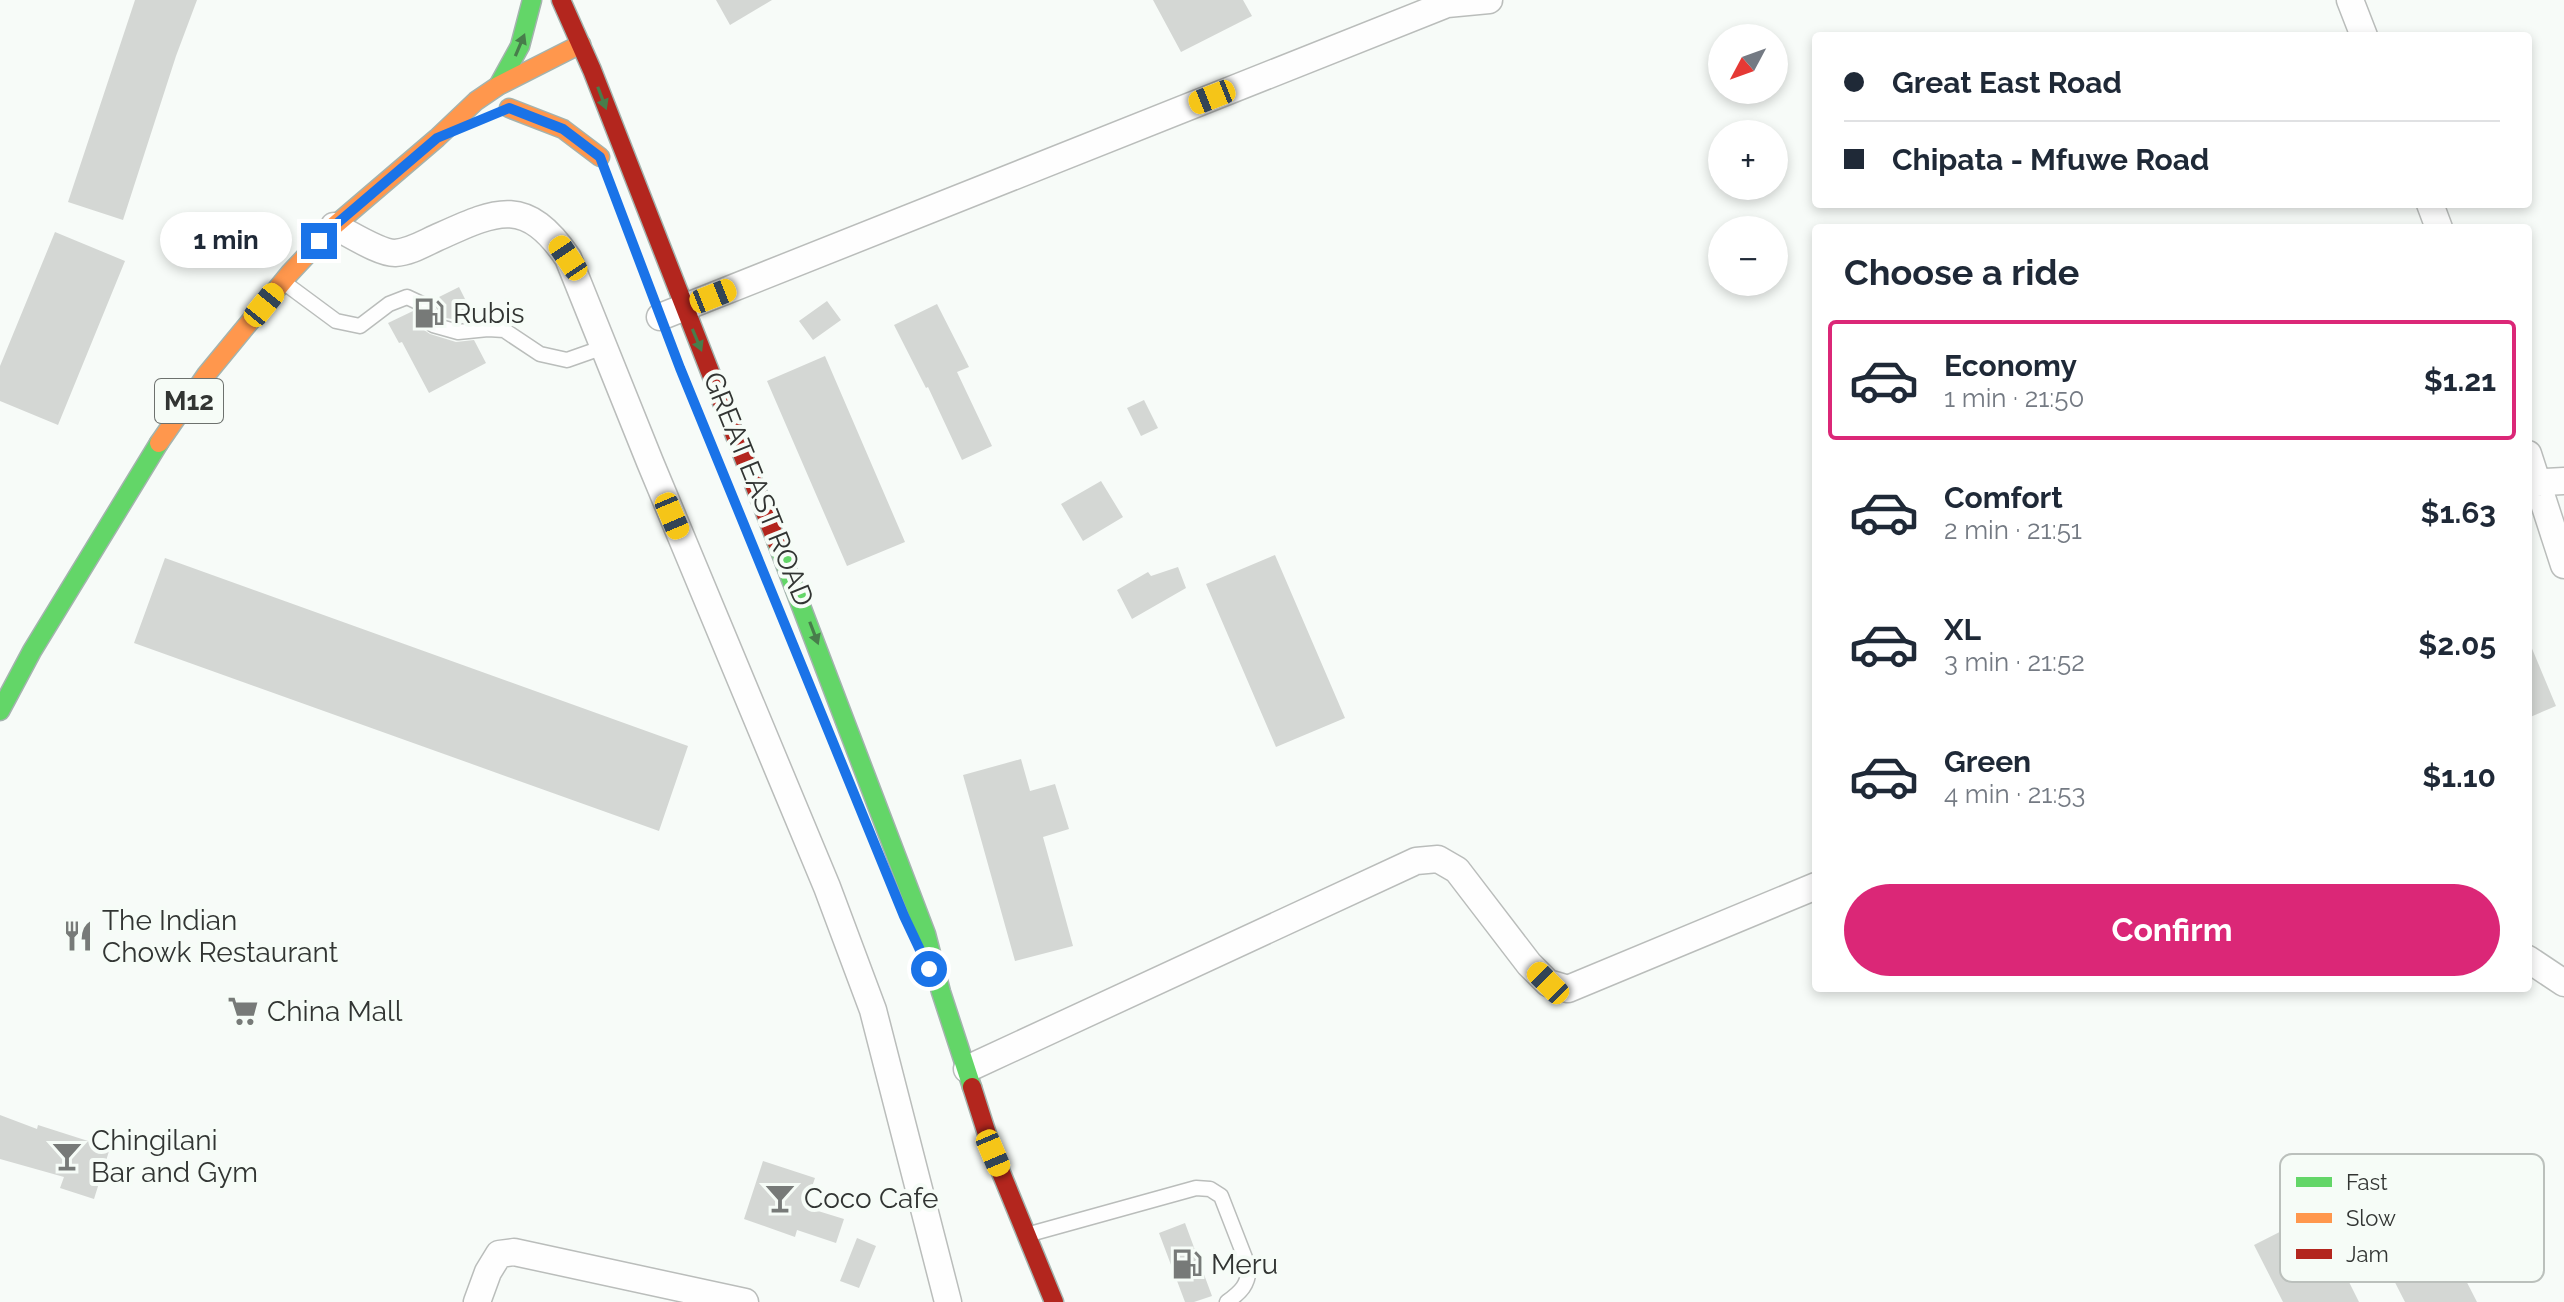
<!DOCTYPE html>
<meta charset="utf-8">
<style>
:root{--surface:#fff;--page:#f6f6f7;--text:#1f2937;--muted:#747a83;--line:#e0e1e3;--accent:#db2777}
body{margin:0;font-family:Raleway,sans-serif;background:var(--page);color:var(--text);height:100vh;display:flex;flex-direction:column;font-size:30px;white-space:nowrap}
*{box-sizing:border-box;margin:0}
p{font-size:26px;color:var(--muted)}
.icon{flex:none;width:44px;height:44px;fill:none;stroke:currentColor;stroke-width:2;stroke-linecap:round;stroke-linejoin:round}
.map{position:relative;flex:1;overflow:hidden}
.side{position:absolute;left:1812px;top:224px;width:720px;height:768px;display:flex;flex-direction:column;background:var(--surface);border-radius:8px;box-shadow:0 4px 12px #0003}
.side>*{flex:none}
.hud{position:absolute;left:1812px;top:32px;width:720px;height:176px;border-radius:8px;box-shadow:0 4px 12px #0003;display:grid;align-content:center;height:176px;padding:0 32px;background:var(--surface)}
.needle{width:52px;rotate:229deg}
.tools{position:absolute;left:1708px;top:24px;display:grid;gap:16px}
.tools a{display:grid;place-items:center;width:80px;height:80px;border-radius:50%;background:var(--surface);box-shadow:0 4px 12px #0003;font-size:40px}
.end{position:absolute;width:36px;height:36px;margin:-18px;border:10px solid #1a73e8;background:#fff;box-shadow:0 0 0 4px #fff}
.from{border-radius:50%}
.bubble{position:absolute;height:56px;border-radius:28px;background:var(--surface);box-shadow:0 4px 12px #0003;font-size:26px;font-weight:700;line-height:56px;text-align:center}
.car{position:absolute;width:24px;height:48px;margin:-24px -12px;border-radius:10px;box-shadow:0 0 6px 2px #0007;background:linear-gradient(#f5c518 24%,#345 0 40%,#f5c518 0 76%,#345 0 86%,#f5c518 0)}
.hud b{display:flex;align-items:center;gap:28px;height:76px;font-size:30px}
.hud b+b{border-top:2px solid var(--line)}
.hud i{width:20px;height:20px;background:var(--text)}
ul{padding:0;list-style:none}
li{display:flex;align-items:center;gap:24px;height:120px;margin:0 16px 12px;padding:0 16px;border:4px solid transparent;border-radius:8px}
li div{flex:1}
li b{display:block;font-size:30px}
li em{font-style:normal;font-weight:700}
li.selected{border-color:var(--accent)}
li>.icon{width:72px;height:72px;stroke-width:1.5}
h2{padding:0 32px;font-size:36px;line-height:96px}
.primary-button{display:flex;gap:16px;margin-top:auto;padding:16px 32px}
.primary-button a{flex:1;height:92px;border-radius:48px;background:var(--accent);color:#fff;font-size:32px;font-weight:700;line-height:92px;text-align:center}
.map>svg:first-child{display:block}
.building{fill:#d4d7d4}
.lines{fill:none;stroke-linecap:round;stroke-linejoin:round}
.lane-casing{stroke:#babdbb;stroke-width:17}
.street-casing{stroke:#babdbb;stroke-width:29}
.fast-casing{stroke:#a4b3ae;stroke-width:21}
.slow-casing{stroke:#a4b3ae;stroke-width:21}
.jam-casing{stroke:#a4b3ae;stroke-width:21}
.lane{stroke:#fefefe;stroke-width:14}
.street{stroke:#fefefe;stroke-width:26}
.fast{stroke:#63d668;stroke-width:18}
.slow{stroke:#ff974d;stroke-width:18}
.jam{stroke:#b3261e;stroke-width:18}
.oneway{fill:#487d4b}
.route{stroke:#1a73e8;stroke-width:10}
.labels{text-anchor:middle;stroke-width:8;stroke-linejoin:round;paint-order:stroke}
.shield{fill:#f6fcf7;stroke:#6d716e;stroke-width:2}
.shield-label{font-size:26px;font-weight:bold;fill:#323533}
.poi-label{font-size:28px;fill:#323533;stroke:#f6fcf7;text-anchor:start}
.street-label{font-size:28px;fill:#323533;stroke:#f6fcf7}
.key{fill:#f6fcf7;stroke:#bbc0bc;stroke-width:2}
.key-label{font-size:22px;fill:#323533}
</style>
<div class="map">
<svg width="2564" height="1302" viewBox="0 0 2564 1302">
<rect width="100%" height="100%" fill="#f7fbf8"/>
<path class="building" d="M135,0h62l-21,56 -53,164 -55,-18z
M716,0h56l-42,25z
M1153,0h90l9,16 -71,36z
M55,232l70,29 -67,164 -58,-24v-35z
M459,287l10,20 -10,5 5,9 -24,-4 -7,-17z
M827,301l14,19 -28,20 -14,-19z
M937,304l32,63 -12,5 35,74 -30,14 -34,-73 -2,1 -32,-63z
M413,311l3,1 8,18 6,4 26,8 18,-2 12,23 -57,30 -27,-51 -3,1 -11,-20z
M825,356l80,186 -58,24 -80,-185z
M1144,400l14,28 -17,8 -14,-28z
M1101,481l22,36 -40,24 -22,-37z
M1275,555l70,163 -69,29 -70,-163z
M165,558l523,188 -29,85 -525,-188z
M1178,567l8,21 -54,31 -15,-29 31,-18 3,4z
M2528,639l28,67 -28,12z
M1021,759l9,32 25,-7 14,45 -26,8 30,109 -58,15 -52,-186z
M0,1115l37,14 1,-4 72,23 -16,51 -34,-11 4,-11 -64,-18z
M763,1161l52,17 -10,29 39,12 -8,24 -39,-13 -2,7 -51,-18z
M2417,1185l60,117h-72l-45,-88z
M2315,1214l44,88h-76l-29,-57z
M1185,1223l27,73 -18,6h-9l-26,-69z
M857,1238l19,8 -17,42 -19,-7z"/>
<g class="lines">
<g class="lane-casing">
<path id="lane" d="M286,284l50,37 24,5 29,-22 18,-7 17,8 9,20 25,7 30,-3 16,1 36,24 27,6 37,-13
M1030,1234l166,-46 14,1 11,7 28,72c-1,17 -8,24 -22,34"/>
</g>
<g class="street-casing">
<path id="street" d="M2350,0l14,36
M2430,204l9,24
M334,226c15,7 45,27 61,27 15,-1 28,-9 41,-15 60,-27 89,-43 132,20l82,204 177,425 46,123 75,292
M660,317l787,-313 42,-4
M2528,454l36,111
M2528,483l36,-2
M2528,959l36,24
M967,1069l449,-208 22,-2 19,11 72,94 19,19 20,6 248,-103
M477,1302l11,-30 11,-18 15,-2 231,50"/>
</g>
<g class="fast-casing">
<path id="fast" d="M498,86l22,-40 12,-46
M777,543l149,391 15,58 31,95
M0,711l32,-60 127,-208"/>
</g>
<g class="slow-casing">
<path id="slow" d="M509,108l54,21 37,28
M159,443l47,-68 84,-102 44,-47 103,-88 39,-37 22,-15 83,-42"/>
</g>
<g class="jam-casing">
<path id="jam" d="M561,0l31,70 185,473
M972,1087l21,66 61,149"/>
</g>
<use href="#lane" class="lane"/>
<use href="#street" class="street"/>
<use href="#fast" class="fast"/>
<use href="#slow" class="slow"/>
<use href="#jam" class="jam"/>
</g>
<defs><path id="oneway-solid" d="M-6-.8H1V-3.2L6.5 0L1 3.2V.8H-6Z" transform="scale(2)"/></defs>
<g class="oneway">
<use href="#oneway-solid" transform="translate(520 45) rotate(-67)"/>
<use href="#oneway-solid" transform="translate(602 98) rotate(69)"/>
<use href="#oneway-solid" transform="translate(697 340) rotate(67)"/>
<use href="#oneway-solid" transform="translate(814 633) rotate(69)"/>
</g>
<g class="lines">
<path class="route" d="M319,241l15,-15 103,-88 72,-30 54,21 37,28 80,211 224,548 25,53"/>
</g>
<defs>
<g id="fuel-bare" transform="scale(2.4)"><path d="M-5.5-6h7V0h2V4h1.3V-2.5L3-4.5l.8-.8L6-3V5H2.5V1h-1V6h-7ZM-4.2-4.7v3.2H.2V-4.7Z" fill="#777a78" stroke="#f6fcf7" stroke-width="2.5" paint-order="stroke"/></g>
<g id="restaurant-bare" transform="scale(2.4)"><path d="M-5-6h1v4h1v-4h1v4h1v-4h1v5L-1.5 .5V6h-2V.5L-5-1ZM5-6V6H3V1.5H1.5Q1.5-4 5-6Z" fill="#777a78" stroke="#f6fcf7" stroke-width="2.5" paint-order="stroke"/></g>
<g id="supermarket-bare" transform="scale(2.4)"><path d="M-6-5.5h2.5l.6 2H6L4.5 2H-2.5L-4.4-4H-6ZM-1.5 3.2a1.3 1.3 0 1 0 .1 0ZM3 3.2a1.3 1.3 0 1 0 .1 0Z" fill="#777a78" stroke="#f6fcf7" stroke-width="2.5" paint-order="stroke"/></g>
<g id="bar-bare" transform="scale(2.4)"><path d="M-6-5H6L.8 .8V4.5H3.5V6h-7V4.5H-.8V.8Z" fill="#777a78" stroke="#f6fcf7" stroke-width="2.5" paint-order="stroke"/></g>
</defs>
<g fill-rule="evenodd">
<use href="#fuel-bare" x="429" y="313"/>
<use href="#restaurant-bare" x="78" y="936"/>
<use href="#supermarket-bare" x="243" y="1011"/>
<use href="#bar-bare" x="67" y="1156"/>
<use href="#bar-bare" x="780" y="1198"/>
<use href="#fuel-bare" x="1187" y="1264"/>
</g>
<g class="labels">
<rect class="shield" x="155" y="379" width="68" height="44" rx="6"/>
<g class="shield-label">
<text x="189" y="410">M12</text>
</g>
<g class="poi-label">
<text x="453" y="323">Rubis</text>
<text x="102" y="930">The Indian<tspan x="102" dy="32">Chowk Restaurant</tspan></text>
<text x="267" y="1021">China Mall</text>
<text x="91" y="1150">Chingilani<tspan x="91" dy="32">Bar and Gym</tspan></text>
<text x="804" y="1208">Coco Cafe</text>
<text x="1211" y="1274">Meru</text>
</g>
<g class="street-label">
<text transform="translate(759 489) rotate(68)" y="10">GREAT EAST ROAD</text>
</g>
</g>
<rect x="2280" y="1154" width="264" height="128" rx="12" class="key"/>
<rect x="2296" y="1177" width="36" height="10" fill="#63d668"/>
<rect x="2296" y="1213" width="36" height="10" fill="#ff974d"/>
<rect x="2296" y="1249" width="36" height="10" fill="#b3261e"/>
<g class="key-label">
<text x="2346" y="1190">Fast</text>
<text x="2346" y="1226">Slow</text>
<text x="2346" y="1262">Jam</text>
</g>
</svg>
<div class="tools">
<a><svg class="needle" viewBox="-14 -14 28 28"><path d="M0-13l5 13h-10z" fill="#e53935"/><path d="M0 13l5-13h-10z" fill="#747a83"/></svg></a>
<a>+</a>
<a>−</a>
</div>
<i class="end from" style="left:929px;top:969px"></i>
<i class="end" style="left:319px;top:241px"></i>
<div class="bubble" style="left:160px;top:212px;width:132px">1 min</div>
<i class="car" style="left:1212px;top:97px;rotate:248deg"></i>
<i class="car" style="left:568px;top:258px;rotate:326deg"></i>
<i class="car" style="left:713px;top:296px;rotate:68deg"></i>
<i class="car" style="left:264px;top:305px;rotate:39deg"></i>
<i class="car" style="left:672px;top:516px;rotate:157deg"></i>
<i class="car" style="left:1548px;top:983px;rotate:315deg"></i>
<i class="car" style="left:993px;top:1153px;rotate:157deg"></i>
<div class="hud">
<b><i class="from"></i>Great East Road</b>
<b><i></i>Chipata - Mfuwe Road</b>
</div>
<section class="side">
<h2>Choose a ride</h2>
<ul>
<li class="selected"><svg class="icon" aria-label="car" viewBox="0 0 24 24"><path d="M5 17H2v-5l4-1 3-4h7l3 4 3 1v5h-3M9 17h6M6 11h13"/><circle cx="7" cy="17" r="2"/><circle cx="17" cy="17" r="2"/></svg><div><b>Economy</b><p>1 min · 21:50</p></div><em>$1.21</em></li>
<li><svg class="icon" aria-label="car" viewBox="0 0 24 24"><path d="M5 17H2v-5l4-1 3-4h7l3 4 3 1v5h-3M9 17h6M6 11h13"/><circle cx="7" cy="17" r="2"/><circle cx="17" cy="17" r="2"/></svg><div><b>Comfort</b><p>2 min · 21:51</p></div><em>$1.63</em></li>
<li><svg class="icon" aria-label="car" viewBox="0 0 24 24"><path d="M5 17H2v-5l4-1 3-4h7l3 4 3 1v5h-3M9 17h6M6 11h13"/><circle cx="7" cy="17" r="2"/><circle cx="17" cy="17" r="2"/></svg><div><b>XL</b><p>3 min · 21:52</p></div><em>$2.05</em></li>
<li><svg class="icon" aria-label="car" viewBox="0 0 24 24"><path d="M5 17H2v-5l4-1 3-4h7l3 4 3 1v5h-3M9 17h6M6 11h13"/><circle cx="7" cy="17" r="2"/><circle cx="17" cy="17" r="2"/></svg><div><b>Green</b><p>4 min · 21:53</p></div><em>$1.10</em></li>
</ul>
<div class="primary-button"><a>Confirm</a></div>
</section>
</div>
